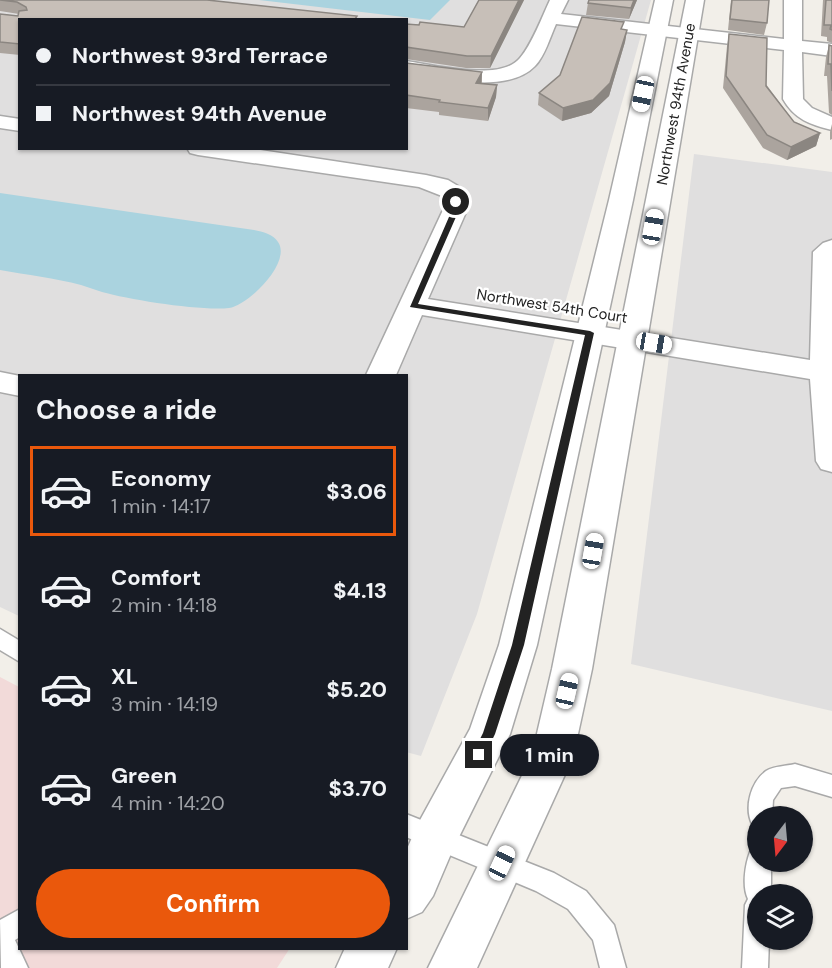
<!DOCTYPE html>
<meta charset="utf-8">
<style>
:root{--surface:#171b24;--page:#242831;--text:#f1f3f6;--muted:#9ea1a6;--line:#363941;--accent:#ea580c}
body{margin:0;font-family:"DM Sans",sans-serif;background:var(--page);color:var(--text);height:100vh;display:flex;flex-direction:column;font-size:22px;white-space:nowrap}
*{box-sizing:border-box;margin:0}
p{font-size:20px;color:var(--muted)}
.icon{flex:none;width:33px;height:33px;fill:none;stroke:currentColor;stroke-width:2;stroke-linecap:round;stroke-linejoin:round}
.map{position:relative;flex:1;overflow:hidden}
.side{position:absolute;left:18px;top:374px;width:390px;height:576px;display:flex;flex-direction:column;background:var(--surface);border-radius:0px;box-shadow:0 2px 4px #0004}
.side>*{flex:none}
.top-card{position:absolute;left:18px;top:18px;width:390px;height:132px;border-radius:0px;box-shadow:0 2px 4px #0004;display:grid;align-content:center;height:132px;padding:0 18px;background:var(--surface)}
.needle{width:39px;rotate:196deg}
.fabs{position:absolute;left:747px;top:806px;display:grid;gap:12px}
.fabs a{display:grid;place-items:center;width:66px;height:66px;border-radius:50%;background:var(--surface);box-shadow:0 2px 4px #0004;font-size:30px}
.end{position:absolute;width:27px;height:27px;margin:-14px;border:8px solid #222;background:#fff;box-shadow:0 0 0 3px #fff}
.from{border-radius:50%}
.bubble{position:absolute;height:42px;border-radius:21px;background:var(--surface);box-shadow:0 2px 4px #0004;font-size:20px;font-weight:700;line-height:42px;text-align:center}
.car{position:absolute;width:18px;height:36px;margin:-18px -9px;border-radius:8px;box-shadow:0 0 4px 2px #0007;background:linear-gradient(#fff 24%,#345 0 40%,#fff 0 76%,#345 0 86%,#fff 0)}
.top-card b{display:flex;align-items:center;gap:21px;height:57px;font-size:22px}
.top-card b+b{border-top:2px solid var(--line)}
.top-card i{width:15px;height:15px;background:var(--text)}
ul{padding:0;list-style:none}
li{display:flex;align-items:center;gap:18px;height:90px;margin:0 12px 9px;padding:0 6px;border:3px solid transparent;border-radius:0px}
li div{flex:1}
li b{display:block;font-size:22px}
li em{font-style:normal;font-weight:700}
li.on{border-color:var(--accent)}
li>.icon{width:54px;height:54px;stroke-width:1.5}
h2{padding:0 18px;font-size:27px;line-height:72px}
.primary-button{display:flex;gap:12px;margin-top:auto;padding:12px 18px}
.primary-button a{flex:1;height:69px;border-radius:36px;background:var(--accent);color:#fff;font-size:24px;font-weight:700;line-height:69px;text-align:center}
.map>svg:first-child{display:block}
.residential{fill:#e0dfdf;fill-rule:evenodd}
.commercial{fill:#f2dad9}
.water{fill:#aad3df}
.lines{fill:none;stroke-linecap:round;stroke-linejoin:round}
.service-casing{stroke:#a9a9a9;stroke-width:3}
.minor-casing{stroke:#a9a9a9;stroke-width:3}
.tertiary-casing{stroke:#a9a9a9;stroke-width:3}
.service{fill:#fff;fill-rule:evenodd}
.minor{fill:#fff;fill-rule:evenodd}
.tertiary{fill:#fff;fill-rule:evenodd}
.wall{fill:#aba49e}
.shaded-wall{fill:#8b8681}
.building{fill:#c7bfb8;stroke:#8b8681;stroke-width:1.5}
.route{fill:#222}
.labels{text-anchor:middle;stroke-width:4.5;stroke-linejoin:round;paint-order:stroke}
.street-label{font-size:15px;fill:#222;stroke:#fff}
</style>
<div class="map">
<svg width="832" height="968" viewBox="0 0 832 968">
<rect width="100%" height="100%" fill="#f2efe9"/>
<path class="residential" d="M0,0h651l-174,614 -56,142 -15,-4v-377h-386l-1,241 -19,-9zM20,20h386v128h-386z
M694,154l138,18v539l-201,-47z"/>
<path class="commercial" d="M0,677l19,10 1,261h270l-13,20h-277z"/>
<path class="water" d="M259,0h191l-20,20z
M0,193l254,37c9,2 19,4 24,12 14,20 -29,63 -49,66 -29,3 -98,-8 -127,-16 -7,-2 -14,-5 -21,-7 -26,-7 -54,-10 -81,-15z"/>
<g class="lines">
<g class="service-casing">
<path id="service" d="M0,629l20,12v21l-20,-12z
M795,764l37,11v22l-37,-11 -14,2 -8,12 -1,16h-14v10l-6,-2c-8,-17 -1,-42 14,-53 8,-5 21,-5 29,-7z
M406,814l148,59 32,18 28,34 12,43h-26l-7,-28 -25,-31 -32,-18 -130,-54z
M758,849v12h13v33h-13v45h11l-1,29h-26l3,-63 3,-6c-6,-12 -3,-34 2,-47z
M20,909v28l-5,3 13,28h-27l-1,-48z"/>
</g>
<g class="minor-casing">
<path id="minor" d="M550,0h18l-7,14 223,25v-39h18v41l30,3v12l-30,-4 1,47 9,9 20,9v13c-21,-5 -38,-11 -49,-31l1,-49 -228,-26c-6,13 -11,32 -21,42 -28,29 -94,12 -129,7v-12c27,4 95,21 114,-3 12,-14 22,-41 30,-58z
M0,116l20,3v12l-20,-3z
M187,148h61l178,27 22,5 10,6 7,10 2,14 -39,89 382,61 3,-108 10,-9 9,-3v232l-11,-3 -5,-8 -6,-82 -388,-64 -26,60h-30l77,-165 -1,-14 -23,-9 -221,-32 -8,-2z
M0,372l20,4v20l-20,-4z"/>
</g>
<g class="tertiary-casing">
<path id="tertiary" d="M655,0h18l-40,200 -96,445 -27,89 -57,115 -20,47 -11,16 -16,7v-68l13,-29 51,-93 29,-84 110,-445z
M686,0h18l-112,669 -19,88 -96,211h-49l104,-213 20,-86z
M345,948h52l-9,20h-52z"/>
</g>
<use href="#service" class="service"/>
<use href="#minor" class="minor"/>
<use href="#tertiary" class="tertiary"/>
</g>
<path class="wall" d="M0,0l357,16v3l-337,1v35l-20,-2v-39l18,2 1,-2 -19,-3z
M479,0h45l-34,68h-24l-60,-9v-35l58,3z
M637,0l-8,19 -43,-4 2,-12z
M731,0h38l-2,23 -3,12 -36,-5z
M823,0h9v43l-5,-2v-4l-6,-1z
M623,30h4l-2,12 -16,54 -18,17 -29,8 -24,-16 1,-12z
M729,34l65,88 26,11 -4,13 -29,14 -24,-12 -40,-60 4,-42z
M829,45l3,1v69l-3,-2 -2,-37h-3l2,-19z
M406,63l76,9v11l15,2 -1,12 -8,24 -49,-6v-3l-33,-4z
M832,124v15l-2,1v-8z"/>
<path class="shaded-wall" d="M519,0h5l-34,68 1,-12z
M634,0h3l-8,19 2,-11z
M627,30l-2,12 -16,54 -18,17 -29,8 1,-13z
M482,72l-1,13 -5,-2z
M497,85l-1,12 -8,24v-13z
M820,133l-4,13 -29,14 4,-13z"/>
<path class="building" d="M0,0h207l150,16 -2,3 9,1h-344v24l-20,-2v-28l18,2 1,-5 8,-1 -1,-3 -9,-5z
M479,0h40l-28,56h-24l-61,-9v-23l13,1 1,-3 44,5z
M589,0h45l-3,8 -43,-5z
M732,0h37l-2,23 -37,-4z
M826,0h6v30l-2,-1 1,-4h-7z
M582,17l42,5 -3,7 6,1 -17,53 -17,17 -30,8 -24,-15 21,-18z
M729,34l38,4 -1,48 28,36 26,11 -29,14 -24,-12 -41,-59z
M829,45l3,1v45l-1,-27h-3z
M406,63l76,9 -6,11 21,2 -9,23 -49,-6 1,-2 -34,-5z"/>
<path class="route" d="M456,200l4,2 -1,8 -41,94 172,27 4,2 -70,312 -29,89 -12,25 -4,2 -7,-6 11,-22 29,-88 73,-310 -175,-28 42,-97 1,-8z"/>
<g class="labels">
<g class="street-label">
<text transform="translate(676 104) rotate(-80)" y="5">Northwest 94th Avenue</text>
<text transform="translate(552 306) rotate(9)" y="5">Northwest 54th Court</text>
</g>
</g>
</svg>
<div class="fabs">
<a><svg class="needle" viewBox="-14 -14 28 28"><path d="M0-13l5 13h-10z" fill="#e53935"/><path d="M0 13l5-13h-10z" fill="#9ea1a6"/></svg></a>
<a><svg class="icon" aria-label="layers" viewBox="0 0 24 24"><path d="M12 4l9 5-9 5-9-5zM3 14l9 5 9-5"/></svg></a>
</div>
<i class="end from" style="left:456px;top:202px"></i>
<i class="end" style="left:479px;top:755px"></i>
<div class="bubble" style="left:500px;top:734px;width:99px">1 min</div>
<i class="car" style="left:643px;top:94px;rotate:192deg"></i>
<i class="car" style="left:653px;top:227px;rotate:10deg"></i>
<i class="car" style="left:654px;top:343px;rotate:100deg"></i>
<i class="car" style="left:593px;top:551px;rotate:10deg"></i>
<i class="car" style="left:567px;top:691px;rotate:13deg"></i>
<i class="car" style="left:502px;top:863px;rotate:25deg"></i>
<div class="top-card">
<b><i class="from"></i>Northwest 93rd Terrace</b>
<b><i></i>Northwest 94th Avenue</b>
</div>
<section class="side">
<h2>Choose a ride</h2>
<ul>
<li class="on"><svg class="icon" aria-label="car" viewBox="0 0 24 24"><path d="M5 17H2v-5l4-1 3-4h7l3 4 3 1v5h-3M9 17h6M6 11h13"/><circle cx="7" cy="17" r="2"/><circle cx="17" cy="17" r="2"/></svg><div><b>Economy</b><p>1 min · 14:17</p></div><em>$3.06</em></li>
<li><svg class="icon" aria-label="car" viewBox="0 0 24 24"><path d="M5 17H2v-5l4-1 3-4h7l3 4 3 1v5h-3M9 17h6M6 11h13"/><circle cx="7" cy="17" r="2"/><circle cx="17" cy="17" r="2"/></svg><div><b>Comfort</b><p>2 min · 14:18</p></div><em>$4.13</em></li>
<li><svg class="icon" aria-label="car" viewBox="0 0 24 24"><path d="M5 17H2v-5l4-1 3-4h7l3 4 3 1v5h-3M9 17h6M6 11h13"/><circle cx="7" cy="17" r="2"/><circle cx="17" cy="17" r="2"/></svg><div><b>XL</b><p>3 min · 14:19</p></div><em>$5.20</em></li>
<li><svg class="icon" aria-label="car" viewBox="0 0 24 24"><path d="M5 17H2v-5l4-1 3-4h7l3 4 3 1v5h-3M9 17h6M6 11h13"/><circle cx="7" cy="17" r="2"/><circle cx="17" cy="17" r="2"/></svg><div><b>Green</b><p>4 min · 14:20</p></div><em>$3.70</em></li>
</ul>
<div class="primary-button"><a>Confirm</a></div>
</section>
</div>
